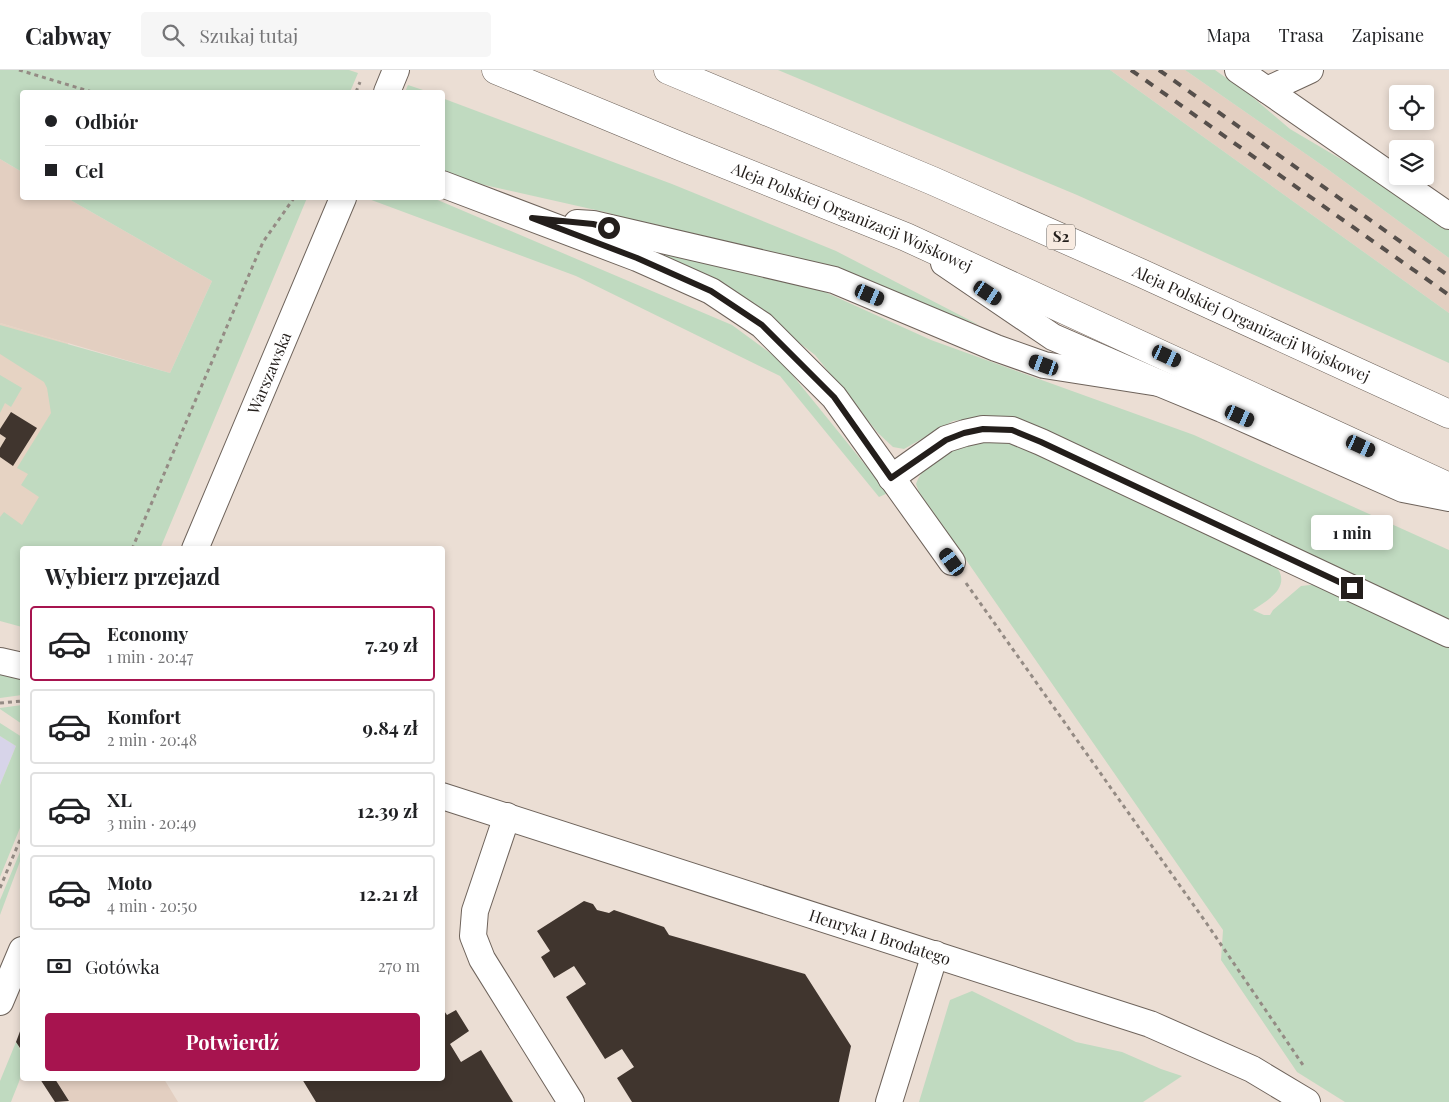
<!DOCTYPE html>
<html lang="pl">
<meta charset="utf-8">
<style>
:root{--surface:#fff;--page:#f6f6f6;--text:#202124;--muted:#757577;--line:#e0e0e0;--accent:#a7144f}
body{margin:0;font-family:"Playfair Display",serif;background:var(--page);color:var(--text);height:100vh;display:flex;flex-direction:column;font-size:19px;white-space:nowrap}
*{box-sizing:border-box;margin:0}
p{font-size:16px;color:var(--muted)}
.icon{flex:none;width:28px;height:28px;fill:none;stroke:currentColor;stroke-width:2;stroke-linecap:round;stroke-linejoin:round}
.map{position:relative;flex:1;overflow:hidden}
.sheet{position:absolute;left:20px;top:476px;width:425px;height:535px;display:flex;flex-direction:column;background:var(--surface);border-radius:5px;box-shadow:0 2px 8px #0003}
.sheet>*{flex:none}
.banner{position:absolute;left:20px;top:20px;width:425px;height:110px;border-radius:5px;box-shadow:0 2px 8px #0003;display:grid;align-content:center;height:110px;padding:0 25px;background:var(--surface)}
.tools{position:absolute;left:1389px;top:15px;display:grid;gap:10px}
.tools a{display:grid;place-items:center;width:45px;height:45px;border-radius:5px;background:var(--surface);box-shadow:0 2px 8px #0003;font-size:25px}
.end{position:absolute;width:22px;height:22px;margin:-11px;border:6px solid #231e1b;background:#fff;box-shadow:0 0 0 2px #fff}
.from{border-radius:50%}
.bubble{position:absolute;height:35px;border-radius:5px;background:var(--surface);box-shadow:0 2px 8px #0003;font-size:16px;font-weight:700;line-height:35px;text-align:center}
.car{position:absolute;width:15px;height:30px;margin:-15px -8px;border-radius:6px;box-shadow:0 0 4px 1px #0007;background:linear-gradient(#222 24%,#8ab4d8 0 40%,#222 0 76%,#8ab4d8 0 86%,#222 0)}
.banner b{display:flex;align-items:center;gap:18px;height:48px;font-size:19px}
.banner b+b{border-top:1px solid var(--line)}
.banner i{width:12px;height:12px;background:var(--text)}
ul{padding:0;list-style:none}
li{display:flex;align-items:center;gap:15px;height:75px;margin:0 10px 8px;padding:0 15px;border:2px solid var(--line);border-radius:5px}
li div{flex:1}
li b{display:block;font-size:19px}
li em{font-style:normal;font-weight:700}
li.on{border-color:var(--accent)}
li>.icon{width:45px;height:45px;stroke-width:1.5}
h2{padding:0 25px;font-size:22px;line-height:60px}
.pay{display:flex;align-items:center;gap:12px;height:55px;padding:0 25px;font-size:19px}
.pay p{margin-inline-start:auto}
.primary-button{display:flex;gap:10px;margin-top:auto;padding:10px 25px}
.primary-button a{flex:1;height:58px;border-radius:5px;background:var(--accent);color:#fff;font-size:20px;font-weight:700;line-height:58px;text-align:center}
header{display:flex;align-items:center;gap:30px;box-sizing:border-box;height:70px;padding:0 25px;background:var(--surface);border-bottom:1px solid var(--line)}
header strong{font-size:24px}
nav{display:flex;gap:28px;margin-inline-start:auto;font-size:18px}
.search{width:350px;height:45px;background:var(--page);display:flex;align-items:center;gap:12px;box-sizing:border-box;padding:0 18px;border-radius:5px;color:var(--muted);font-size:19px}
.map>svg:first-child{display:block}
.commercial{fill:#e6d3c3}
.built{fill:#e3cfc1}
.education{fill:#d7d4e9}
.green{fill:#c0dac0}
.building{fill:#40352e}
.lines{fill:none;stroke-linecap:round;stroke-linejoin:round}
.minor-casing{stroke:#6e635b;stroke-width:28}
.highway-casing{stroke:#6e635b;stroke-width:29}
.path{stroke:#948b84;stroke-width:3;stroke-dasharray:4 4;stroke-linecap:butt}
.minor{stroke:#fff;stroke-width:26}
.highway{stroke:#fff;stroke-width:28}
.rail{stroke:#564f4b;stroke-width:4;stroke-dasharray:9 9;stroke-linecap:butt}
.route{stroke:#231e1b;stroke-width:6}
.labels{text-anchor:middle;stroke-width:5;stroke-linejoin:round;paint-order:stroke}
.shield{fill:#f8ebe1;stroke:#635c56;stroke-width:1}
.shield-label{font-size:15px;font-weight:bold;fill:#231e1b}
.street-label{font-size:16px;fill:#231e1b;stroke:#f8ebe1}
</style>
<header>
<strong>Cabway</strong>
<div class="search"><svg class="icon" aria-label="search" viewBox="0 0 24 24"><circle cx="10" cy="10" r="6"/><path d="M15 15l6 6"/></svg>Szukaj tutaj</div>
<nav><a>Mapa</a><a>Trasa</a><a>Zapisane</a></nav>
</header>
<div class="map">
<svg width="1449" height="1032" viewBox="0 0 1449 1032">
<rect width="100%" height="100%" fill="#ebded4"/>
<path class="commercial" d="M0,253l68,20 -2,76 -13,85 -53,56z"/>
<path class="built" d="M1110,0h75l141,98 123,90v55z
M0,89l22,13v26h45l145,83 -42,92 -170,-50z
M55,1009h109l14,23h-108z"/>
<path class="education" d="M0,666l16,10 -16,39z"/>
<path class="green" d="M0,0h349l9,3 -8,19h-328v80l-22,-13z
M778,0h332l339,243v50l-372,-168z
M1185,0h30l34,24 41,35 88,52 71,48v29l-123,-90z
M408,15l21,7h-24z
M442,28l230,86 164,67 143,74 -155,-56 -165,-40 -50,-16 -147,-33 -19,-7z
M67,128h240l-147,351h-138v78l-22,-6v-104l4,-5 18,13 17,-28 -18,-12 7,-11 -11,-6 34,-55 -4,-25 -3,-6 -44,-28v-29l170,48 42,-92z
M366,128h67l299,127 49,36 107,132 -9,4 -99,-121 -204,-100z
M620,171l194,46 117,53 263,95 255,115v72l-473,-204 -23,3 -49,28 -11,-2 -15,-14 -63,-78 -68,-53z
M0,305l22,13 -11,19 -6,-4 -5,10z
M989,371l23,3 19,5 242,114c2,3 6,7 7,10 7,18 -16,29 -27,37l11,5h6l3,-5 28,-24 18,-2 130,61v457h-104l-48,-30 -76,-112 2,-30 -304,-438 -3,-8c10,-28 46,-39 73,-43z
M0,603l22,6v16l-22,3z
M22,635v19l-22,-15v-1z
M0,653l22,14v86l-22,54v-92l16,-39 -16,-10z
M22,777v9l-22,59v-15z
M972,921l104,51 46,10 39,17 21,7 -39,26h-224l31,-102z
M16,972c14,21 3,39 -5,60h-11v-21z"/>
<path class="building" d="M11,342l26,16 -24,38 -13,-9v-9l6,-10 -6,-4v-5z
M584,831l9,3 4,6 12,3 5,-3 50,17 5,8 136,39 46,72 -12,56h-207l-15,-24 17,-11 -12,-18 -17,10 -39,-62 20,-13 -12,-18 -20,12 -13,-21 9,-6 -13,-20z
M442,938l5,7 9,-5 13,21 -19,13 11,18 20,-12 32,52h-197l-14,-23h140z
M22,956v25l-6,-9z
M40,1009h15l14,22 -14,1z"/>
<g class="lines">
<g class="minor-casing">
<g id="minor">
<path d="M1238,0l211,146"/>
<path d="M1267,20l43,-20"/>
<path d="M387,22l9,-22"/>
<path d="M442,114l195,74 74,33 51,34 72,72 118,165"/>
<path d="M577,153l16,1 241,56 162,68 48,17 115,18"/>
<path d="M944,193l109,74 106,46 63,26 181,80 46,9"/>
<path d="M891,408l55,-39 19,-6 18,-4 29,1 29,12 408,192"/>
<path id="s1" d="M195,479l148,-351"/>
<path d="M0,591l22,5"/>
<path id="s2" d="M442,726l708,228 102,45 55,33"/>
<path d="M507,746l-32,95 -2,25 9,23 89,143"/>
<path d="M0,932l22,-52"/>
<path d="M889,1032l46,-148"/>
</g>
</g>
<g class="highway-casing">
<g id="highway">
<path id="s3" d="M496,0l186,77 224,90 543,250"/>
<path id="s4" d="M668,0l265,111 208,92 308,141"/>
</g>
</g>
<path class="path" d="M19,0l73,22
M356,22l4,-10
M132,479l131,-307 31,-44
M966,513l241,341 98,144
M0,633l22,-2
M0,818l22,-53"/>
<use href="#minor" class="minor"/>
<use href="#highway" class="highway"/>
<path class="rail" d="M1131,0l318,225
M1159,0l290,206"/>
</g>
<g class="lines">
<path class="route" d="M609,158l-16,-4 -61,-6 105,40 74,33 51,34 72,72 57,81 55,-38 18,-7 19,-4 29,1 29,12 311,146"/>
</g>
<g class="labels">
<rect class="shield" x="1047" y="154.5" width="28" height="25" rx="4"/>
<g class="shield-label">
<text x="1061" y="172">S2</text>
</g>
<g class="street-label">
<text dy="6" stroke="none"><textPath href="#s3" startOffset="385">Aleja Polskiej Organizacji Wojskowej</textPath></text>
<text dy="6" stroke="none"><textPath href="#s4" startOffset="636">Aleja Polskiej Organizacji Wojskowej</textPath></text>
<text dy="6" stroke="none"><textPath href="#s1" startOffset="191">Warszawska</textPath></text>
<text dy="6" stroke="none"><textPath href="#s2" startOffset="460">Henryka I Brodatego</textPath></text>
</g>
</g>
</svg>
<div class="tools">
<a><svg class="icon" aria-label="locate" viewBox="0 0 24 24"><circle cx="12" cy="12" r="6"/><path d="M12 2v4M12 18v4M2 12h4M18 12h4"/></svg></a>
<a><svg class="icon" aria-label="layers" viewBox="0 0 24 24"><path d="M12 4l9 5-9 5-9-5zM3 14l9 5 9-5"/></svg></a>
</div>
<i class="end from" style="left:609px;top:158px"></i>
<i class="end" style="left:1352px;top:518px"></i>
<div class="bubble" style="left:1311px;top:445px;width:82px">1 min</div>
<i class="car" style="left:988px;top:223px;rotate:124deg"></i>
<i class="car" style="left:870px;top:225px;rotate:113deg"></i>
<i class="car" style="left:1167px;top:286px;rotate:115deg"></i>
<i class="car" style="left:1044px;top:295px;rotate:290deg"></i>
<i class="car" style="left:1240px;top:346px;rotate:114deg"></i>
<i class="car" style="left:1361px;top:376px;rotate:115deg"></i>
<i class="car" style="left:952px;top:492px;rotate:324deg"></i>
<div class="banner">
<b><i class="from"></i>Odbiór</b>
<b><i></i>Cel</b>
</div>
<section class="sheet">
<h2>Wybierz przejazd</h2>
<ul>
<li class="on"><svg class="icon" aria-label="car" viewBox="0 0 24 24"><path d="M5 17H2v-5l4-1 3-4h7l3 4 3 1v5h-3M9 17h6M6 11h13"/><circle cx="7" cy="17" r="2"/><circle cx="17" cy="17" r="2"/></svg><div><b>Economy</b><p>1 min · 20:47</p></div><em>7.29 zł</em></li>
<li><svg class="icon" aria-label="car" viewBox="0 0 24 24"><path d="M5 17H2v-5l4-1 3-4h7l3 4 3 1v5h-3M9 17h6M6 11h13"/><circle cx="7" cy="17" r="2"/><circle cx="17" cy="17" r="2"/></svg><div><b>Komfort</b><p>2 min · 20:48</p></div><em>9.84 zł</em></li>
<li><svg class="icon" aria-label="car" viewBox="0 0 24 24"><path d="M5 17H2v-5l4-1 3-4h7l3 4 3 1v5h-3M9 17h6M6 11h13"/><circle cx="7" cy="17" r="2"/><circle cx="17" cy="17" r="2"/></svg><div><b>XL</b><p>3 min · 20:49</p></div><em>12.39 zł</em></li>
<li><svg class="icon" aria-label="car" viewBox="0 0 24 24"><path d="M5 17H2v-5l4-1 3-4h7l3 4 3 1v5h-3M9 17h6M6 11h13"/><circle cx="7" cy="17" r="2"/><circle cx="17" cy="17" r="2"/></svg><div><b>Moto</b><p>4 min · 20:50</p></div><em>12.21 zł</em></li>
</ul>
<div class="pay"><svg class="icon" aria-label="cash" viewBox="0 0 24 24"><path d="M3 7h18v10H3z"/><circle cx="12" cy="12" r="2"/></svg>Gotówka<p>270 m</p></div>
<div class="primary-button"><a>Potwierdź</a></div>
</section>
</div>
